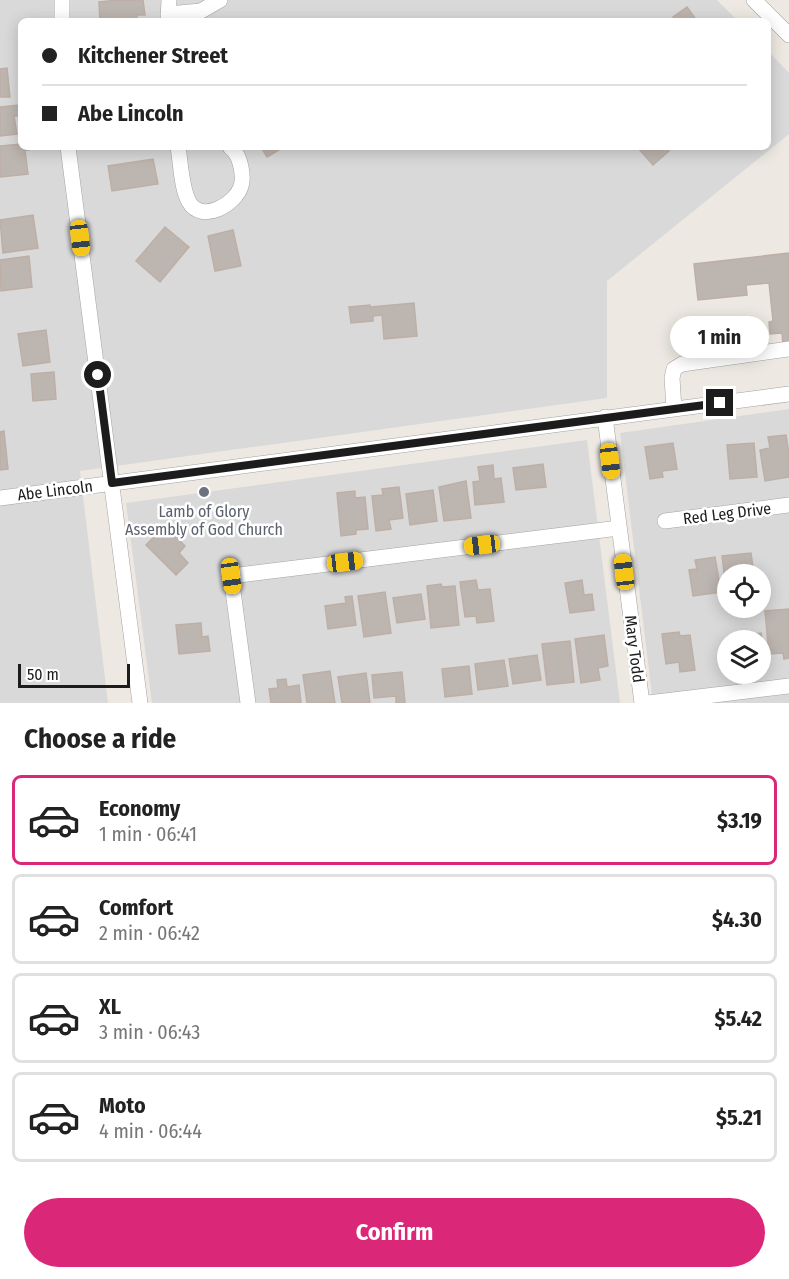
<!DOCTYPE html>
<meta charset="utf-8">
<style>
:root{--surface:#fff;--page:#f6f6f6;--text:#222;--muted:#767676;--line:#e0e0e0;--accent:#db2777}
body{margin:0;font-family:"Fira Sans Condensed",sans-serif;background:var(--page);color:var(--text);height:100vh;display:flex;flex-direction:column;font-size:22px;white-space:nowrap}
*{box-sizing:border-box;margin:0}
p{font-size:20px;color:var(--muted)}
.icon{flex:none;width:33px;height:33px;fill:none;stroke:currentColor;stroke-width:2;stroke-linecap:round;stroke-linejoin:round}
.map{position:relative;height:703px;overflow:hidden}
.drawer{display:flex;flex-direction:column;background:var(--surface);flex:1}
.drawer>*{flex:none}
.guide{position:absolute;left:18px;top:18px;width:753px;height:132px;border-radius:9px;box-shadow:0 3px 15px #0003;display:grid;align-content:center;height:132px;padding:0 24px;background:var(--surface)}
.fabs{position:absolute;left:717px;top:564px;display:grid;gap:12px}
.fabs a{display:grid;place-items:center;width:54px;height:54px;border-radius:50%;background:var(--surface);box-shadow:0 3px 15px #0003;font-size:30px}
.scale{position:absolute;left:18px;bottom:15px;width:112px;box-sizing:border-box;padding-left:6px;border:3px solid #1c1c1c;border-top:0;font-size:16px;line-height:21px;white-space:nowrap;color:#1c1c1c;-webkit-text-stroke:4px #fff;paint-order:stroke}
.end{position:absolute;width:27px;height:27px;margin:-14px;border:8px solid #1c1c1c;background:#fff;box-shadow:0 0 0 3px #fff}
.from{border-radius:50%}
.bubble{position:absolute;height:42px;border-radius:21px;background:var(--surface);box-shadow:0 3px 15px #0003;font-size:20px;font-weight:700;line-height:42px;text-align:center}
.car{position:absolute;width:18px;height:36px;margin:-18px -9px;border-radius:8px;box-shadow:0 0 4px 2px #0007;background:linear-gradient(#f5c518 24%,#345 0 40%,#f5c518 0 76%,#345 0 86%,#f5c518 0)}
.guide b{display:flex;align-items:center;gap:21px;height:57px;font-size:22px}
.guide b+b{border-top:2px solid var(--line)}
.guide i{width:15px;height:15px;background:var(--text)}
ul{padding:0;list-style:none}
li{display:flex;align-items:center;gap:18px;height:90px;margin:0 12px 9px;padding:0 12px;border:3px solid var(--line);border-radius:9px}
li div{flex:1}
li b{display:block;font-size:22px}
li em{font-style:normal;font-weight:700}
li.active{border-color:var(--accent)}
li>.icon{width:54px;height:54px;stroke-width:1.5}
h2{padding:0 24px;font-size:27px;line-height:72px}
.action{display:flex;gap:12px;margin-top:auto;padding:12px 24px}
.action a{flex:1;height:69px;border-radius:36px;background:var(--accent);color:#fff;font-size:24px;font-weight:700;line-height:69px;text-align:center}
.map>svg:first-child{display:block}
.residential{fill:#dad9d9;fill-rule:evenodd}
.building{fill:#bdb5af;stroke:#beafa6;stroke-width:1.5}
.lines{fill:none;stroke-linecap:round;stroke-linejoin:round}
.minor-casing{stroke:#a3a3a3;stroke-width:16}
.minor{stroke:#fff;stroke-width:15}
.route{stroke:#1c1c1c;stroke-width:8}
.worship-dot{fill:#6b7280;stroke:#fff;stroke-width:2}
.labels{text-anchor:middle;stroke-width:5;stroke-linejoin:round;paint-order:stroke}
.street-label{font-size:16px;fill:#1c1c1c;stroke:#fff}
.worship-label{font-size:16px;fill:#5b616d;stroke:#fff}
</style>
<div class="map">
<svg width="789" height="703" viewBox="0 0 789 703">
<rect width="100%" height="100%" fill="#ede9e2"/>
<path class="residential" d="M0,0h717l21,21h-717v126h747v-96l21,22v61l-182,147v117l-527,73 28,232h-108z
M789,409v294h-136l-33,-270zM728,574h32v34h-32zM728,640h32v34h-32z
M587,440l33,263h-468l-26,-200z"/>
<path class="building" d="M118,0h25l2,15h-8v6h-37l-1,-19z
M687,7l10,14h-21l-3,-4z
M7,68l3,29h-10v-28z
M19,105l2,11h-7l3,18 -17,2v-29z
M21,144v3h8v3h-4l3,24 -28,3v-31z
M261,147h23l-17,10z
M641,147h25l3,4 -16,14 -14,-16z
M153,159l5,25 -46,7 -4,-25z
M33,215l5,33 -35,5 -3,-33z
M165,227l24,20 -29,35 -24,-21z
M233,230l8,36 -26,5 -7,-35z
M789,253v92l-6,1 -1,-13 -12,1 -1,-12 4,-1 -4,-38 -23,2 1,10 -49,5 -4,-36z
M29,256l3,31 -31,4 -1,-31z
M414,303l3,33 -33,3 -2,-24 -9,1v5l-22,2 -2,-16 21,-2v2z
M46,330l4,32 -27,4 -5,-32z
M54,372l2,27 -23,2 -2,-27z
M4,431l4,38 -8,1v-38z
M786,435l3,19v23l-24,4 -5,-31 10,-2 -2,-11z
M673,443l4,26 -15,2 1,6 -13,2 -5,-32z
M754,443l3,34 -27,2 -3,-34z
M543,464l3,23 -30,3 -3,-22z
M493,465l1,14 7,-1 3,24 -29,3 -2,-23 7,-1 -2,-14z
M466,481l5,37 -27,3 -5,-34z
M399,487l4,31 -14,2 2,9 -15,2 -4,-35 11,-1 -1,-6z
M433,490l4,31 -27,4 -4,-31z
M355,491v7l10,-1 3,32 -12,1v4l-15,2 -4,-43z
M165,525l20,21 -6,7 9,10 -12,12 -30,-30z
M751,553l3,21h-26l-2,14 -4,-32z
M715,557l6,35 -28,4 -4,-26 8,-1 -2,-9z
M476,580l2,10 12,-1 4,32 -17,2 -1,-7 -11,1 -5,-35z
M582,580l2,15 8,-1 2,16 -24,3 -5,-30z
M441,584l1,3 13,-1 4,39 -28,3 -4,-42z
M385,592l6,41 -27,4 -6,-41z
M421,594l4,25 -28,4 -4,-25z
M352,596l4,29 -28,4 -3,-23 21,-3 -1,-6z
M789,609v49l-5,1 -1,-6 -14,1 -4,-43z
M201,623l1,14 6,-1 2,15 -31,3 -3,-29z
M679,632l1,4 10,-1 5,35 -15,2 -1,-10 -13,2 -4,-30z
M761,633l3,20 -4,1v-14h-28l-1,-3z
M604,635l4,31 -10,2 2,12 -19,3 -6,-44z
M570,641l4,41 -27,3 -5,-41z
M537,655l4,25 -28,4 -4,-25z
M504,660l4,26 -30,4 -3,-26z
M469,666l3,28 -27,3 -3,-28z
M330,671l5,32h-28l-4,-28z
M402,672l3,31h-9v-7l-22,2 -2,-23z
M366,673l4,30h-28l-4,-26z
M286,679l1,8 12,-2 2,18h-30l-2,-14 9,-1 -1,-8z"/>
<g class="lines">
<g class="minor-casing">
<path id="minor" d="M754,0l35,35
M168,14l33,-3 19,-11
M62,21v-21
M168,21l1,-21
M68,147l72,556
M178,147c3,17 3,40 11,55 13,22 47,2 52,-16 2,-5 1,-14 0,-19 -2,-9 -4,-14 -11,-20
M674,409l-2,-31 2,-9 8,-5 107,-15
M605,417l37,286
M0,498l789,-104
M665,521l124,-16
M248,703l-17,-127 388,-48
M648,703l141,-17"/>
</g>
<use href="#minor" class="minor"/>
</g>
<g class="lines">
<path class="route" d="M98,375l14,108 608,-80"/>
</g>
<circle class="worship-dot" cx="204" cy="492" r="6"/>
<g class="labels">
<g class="street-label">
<text transform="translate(55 490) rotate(-7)" y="6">Abe Lincoln</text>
<text transform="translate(727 513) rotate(-7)" y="6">Red Leg Drive</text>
<text transform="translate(635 649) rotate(83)" y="6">Mary Todd</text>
</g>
<g class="worship-label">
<text x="204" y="517">Lamb of Glory<tspan x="204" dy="18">Assembly of God Church</tspan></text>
</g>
</g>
</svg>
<div class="fabs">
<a><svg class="icon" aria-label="locate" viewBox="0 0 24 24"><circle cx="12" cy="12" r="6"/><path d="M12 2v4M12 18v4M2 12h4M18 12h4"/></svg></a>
<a><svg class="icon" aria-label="layers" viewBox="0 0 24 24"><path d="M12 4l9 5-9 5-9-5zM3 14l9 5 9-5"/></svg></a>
</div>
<div class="scale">50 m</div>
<i class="end from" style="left:98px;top:375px"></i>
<i class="end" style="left:720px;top:403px"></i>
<div class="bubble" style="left:670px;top:316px;width:99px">1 min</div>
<i class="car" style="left:80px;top:238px;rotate:173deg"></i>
<i class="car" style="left:610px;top:461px;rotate:173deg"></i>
<i class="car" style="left:482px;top:545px;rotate:263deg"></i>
<i class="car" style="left:345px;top:562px;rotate:83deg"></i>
<i class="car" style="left:624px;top:572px;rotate:353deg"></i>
<i class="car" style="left:231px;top:576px;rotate:172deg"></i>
<div class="guide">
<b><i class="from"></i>Kitchener Street</b>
<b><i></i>Abe Lincoln</b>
</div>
</div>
<section class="drawer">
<h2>Choose a ride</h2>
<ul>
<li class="active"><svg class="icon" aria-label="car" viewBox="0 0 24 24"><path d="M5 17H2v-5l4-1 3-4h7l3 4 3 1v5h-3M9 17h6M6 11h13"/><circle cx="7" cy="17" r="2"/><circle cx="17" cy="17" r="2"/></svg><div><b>Economy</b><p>1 min · 06:41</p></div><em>$3.19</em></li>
<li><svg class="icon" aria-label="car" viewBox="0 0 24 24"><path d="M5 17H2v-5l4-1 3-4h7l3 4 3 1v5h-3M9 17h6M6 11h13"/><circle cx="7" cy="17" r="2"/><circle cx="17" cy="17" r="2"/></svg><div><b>Comfort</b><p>2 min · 06:42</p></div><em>$4.30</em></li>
<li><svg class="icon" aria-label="car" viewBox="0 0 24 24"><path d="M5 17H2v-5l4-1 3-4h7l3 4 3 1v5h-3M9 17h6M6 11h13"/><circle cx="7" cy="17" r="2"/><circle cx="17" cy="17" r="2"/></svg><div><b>XL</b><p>3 min · 06:43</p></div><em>$5.42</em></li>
<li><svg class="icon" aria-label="car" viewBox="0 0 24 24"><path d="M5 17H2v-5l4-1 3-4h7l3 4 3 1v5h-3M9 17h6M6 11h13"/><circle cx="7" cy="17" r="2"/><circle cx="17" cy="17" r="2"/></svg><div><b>Moto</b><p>4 min · 06:44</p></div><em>$5.21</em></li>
</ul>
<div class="action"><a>Confirm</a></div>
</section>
